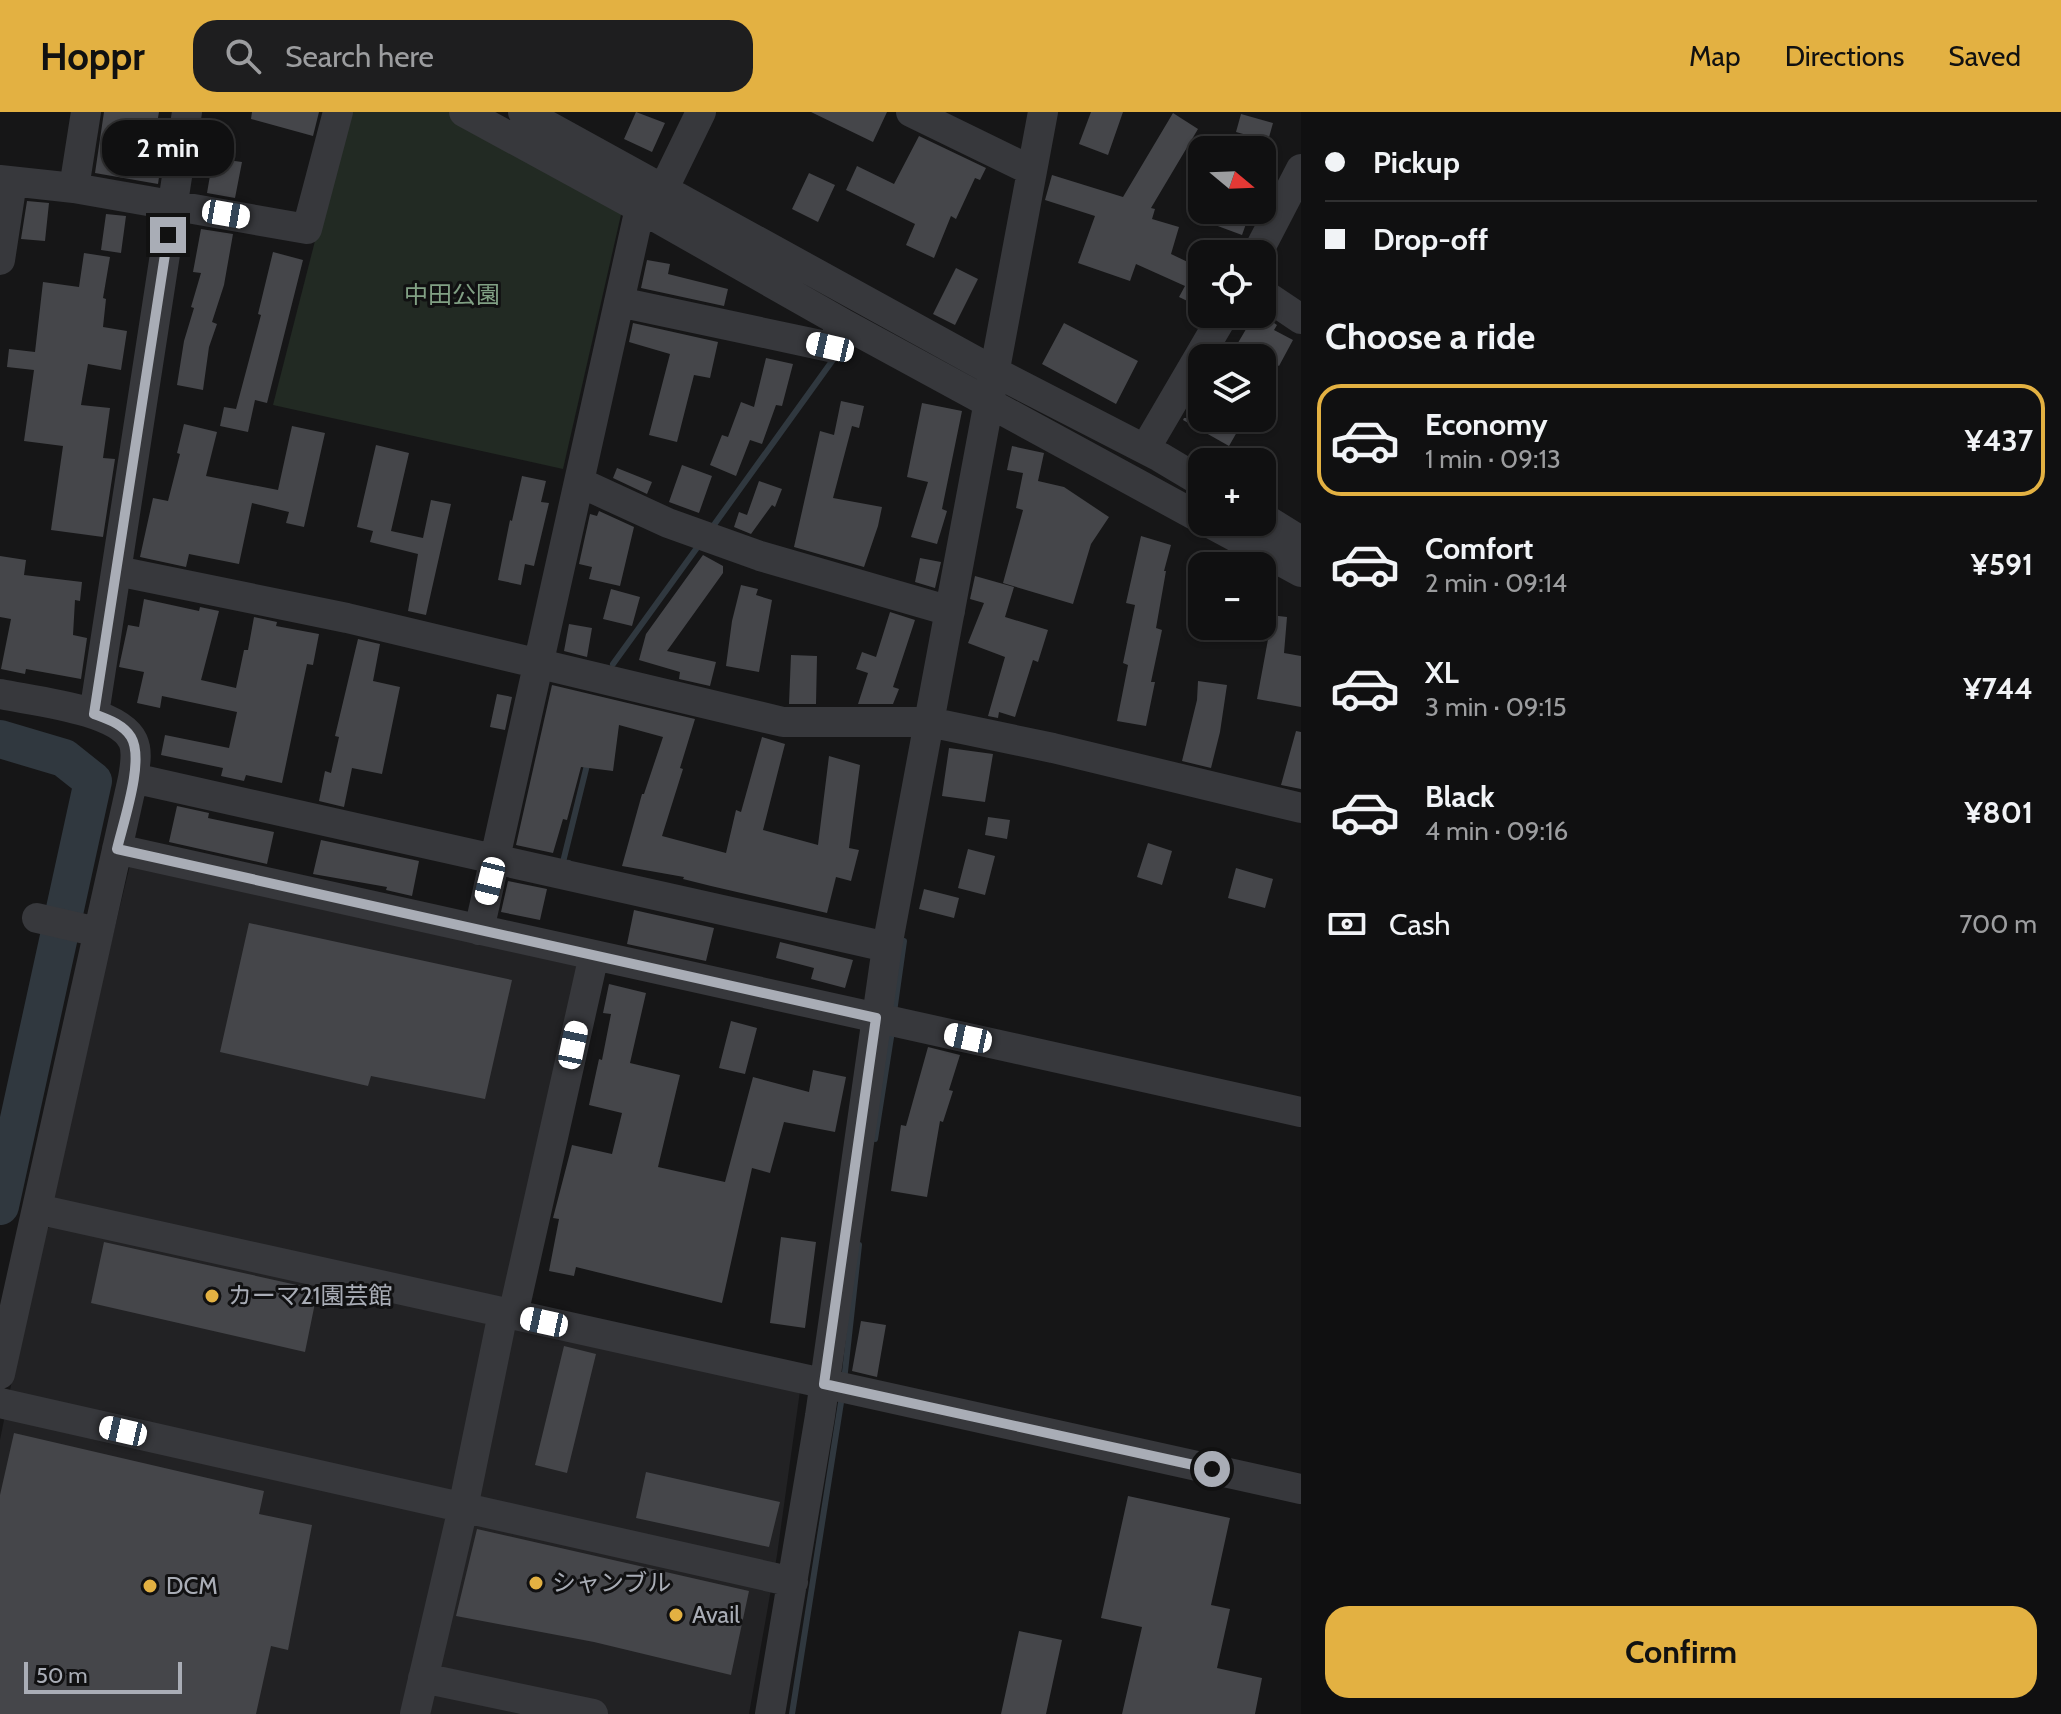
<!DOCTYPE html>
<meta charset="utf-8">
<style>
:root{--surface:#101011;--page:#1e1e1f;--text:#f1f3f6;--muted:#9c9d9f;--line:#303031;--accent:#e3b142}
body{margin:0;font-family:Cabin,"Noto Sans JP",sans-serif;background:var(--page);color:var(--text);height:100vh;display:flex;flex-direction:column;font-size:30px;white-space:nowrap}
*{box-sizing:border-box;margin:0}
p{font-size:26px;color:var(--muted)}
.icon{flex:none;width:44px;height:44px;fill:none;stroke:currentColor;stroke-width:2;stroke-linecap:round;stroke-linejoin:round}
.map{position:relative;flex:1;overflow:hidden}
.sheet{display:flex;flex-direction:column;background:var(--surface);width:760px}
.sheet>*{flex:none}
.banner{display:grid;align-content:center;height:176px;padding:0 24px;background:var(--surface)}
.needle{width:52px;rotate:109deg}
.tools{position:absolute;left:1188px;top:24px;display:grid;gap:16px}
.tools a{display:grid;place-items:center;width:88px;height:88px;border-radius:16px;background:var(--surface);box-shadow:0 2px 6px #0004,0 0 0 2px var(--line);font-size:40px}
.scale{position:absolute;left:24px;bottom:20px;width:158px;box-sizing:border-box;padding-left:8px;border:4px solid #a9adb6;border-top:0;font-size:22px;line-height:28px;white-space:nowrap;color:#a9adb6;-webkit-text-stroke:6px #111112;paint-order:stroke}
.end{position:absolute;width:36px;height:36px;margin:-18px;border:10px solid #a9adb6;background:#111;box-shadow:0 0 0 4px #111}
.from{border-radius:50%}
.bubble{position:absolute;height:56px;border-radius:24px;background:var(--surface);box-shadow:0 2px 6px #0004,0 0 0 2px var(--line);font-size:26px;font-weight:700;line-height:56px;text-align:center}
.car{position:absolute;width:24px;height:48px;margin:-24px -12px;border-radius:10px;box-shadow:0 0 6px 2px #0007;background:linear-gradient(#fff 24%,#345 0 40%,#fff 0 76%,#345 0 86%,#fff 0)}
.banner b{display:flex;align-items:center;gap:28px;height:76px;font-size:30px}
.banner b+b{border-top:2px solid var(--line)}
.banner i{width:20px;height:20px;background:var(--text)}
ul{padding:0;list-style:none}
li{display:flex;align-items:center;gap:24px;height:112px;margin:0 16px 12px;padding:0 8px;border:4px solid transparent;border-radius:24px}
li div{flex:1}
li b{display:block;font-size:30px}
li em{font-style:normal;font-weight:700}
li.active{border-color:var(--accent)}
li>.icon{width:72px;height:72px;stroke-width:1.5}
h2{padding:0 24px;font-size:36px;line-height:96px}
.pay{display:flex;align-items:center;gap:20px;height:88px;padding:0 24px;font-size:30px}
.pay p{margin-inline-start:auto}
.action{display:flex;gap:16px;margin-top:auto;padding:16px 24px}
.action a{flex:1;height:92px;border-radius:24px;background:var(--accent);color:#111;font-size:32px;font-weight:700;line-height:92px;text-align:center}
header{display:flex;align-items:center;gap:48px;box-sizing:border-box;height:112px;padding:0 40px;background:var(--accent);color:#111}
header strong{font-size:38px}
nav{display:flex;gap:44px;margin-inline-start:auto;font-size:28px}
.search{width:560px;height:72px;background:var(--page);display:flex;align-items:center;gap:20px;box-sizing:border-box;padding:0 28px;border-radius:24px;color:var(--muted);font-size:30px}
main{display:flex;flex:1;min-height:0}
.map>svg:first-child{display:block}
.built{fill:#222224}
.green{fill:#222a23}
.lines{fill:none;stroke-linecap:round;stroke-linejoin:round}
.stream{stroke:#30383f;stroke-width:6}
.river{stroke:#30383f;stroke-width:38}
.building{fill:#45464a}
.minor{stroke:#37383c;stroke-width:30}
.route{stroke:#a9adb6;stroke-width:10}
.poi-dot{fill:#e3b142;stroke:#111112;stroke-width:3}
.labels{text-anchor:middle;stroke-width:6;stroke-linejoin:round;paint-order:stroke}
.park-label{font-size:24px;fill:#81a084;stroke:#111112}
.poi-label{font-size:24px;fill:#a9adb6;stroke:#111112;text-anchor:start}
</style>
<header>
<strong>Hoppr</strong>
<div class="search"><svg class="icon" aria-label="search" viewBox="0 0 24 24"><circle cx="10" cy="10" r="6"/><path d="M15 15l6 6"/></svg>Search here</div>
<nav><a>Map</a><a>Directions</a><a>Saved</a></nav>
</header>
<main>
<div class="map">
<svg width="1301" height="1602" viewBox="0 0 1301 1602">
<rect width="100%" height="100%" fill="#161617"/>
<path class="built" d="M131,749l455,102 -77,342 -454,-104 -5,-7z
M59,1110l741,169 -23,164 -28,159h-749v-274l42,-209z"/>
<path class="green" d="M348,0h104l171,94 -60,263 -290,-64z"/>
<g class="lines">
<path class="stream" d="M711,417l124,-172
M613,552l86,-119
M569,751l-6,-1 25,-101
M894,900l10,-71 -5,-1
M875,1027l17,-108
M844,1269l15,-136
M792,1602l50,-318"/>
<path class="river" d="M0,627l64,19 29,23 -93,425"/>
</g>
<path class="building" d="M104,0h55l-5,29 10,2 -6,41 -63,-11z
M252,0h67l-6,24 -62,-17z
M636,0l29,11 -13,29 -28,-13z
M811,0h76l-14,30z
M1091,0h32l-15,43 -29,-11z
M1173,1l25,16 -47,79 4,1 -3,10 27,8 -8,27 23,11 8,-17v60l-23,-11 6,-11 -49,-22 -6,17 -52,-18 17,-47 -50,-16 7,-25 71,22z
M1241,2l32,9 -5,18 -32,-9z
M919,24l67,32 -6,12 -5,-2 -19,41 -5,-3 -17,42 -28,-13 9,-21 -69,-34 11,-24 37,18z
M213,46l29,4 -7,36 -28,-5z
M809,61l26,12 -17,37 -26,-13z
M27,89l22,2 -4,38 -24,-2z
M1220,98h31l-9,25 -27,-10z
M106,102l20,2 -5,37 -20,-3z
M201,117l32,5 -9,51 -12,37 5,2 -8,23 -6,43 -26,-5 7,-44 10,-33 -3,-1 10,-34 -8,-1z
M273,140l30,8 -36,143 -12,-3 -7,32 -28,-6 4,-19 12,2 25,-94 -3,-1z
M84,141l26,4 -7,41 3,1 -3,28 24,4 -6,39 -33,-6 -7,41 29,3 -7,50 12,1 -12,78 -52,-7 12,-84 -39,-5 10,-71 -27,-3 2,-18 26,3 8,-70 36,5z
M647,148l23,4 -2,10 60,15 -4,17 -83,-18z
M956,156l22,11 -23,46 -22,-11z
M1255,202h6l16,11 -3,5 19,10 -14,26 -14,-8h-36z
M633,211l85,19 -8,36 -16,-3 -17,67 -28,-7 21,-81 -41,-12z
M1064,211l74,38 -22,43 -74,-40z
M766,246l27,6 -11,42 -6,-1 -14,39 -12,-4 -14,36 -26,-11 12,-30 6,2 13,-35 13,5z
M841,289l23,5 -5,22 -7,-2 -19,72 49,9 -4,19 -14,41 -70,-20 26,-116 14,4z
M922,291l40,8 -20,98 5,2 -10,33 -26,-7 17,-55 -21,-5z
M1184,306h61l-16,28 -46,-26z
M184,312l33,8 -11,44 72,14 14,-64 33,7 -21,94 -18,-4 3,-11 -37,-9 -13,61 -50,-10 -3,13 -46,-10 13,-59 15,3 12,-47 -3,-1z
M376,333l33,8 -18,78 32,7 8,-38 20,4 -25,111 -18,-4 10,-57 -48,-12 3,-11 -16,-4z
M1012,334l32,7 -6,28 26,6 45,30 -18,27 -18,60 -70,-21 20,-73 -7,-2 7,-35 -16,-3z
M682,353l30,11 -13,37 -30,-11z
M617,356l35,14 -5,12 -34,-16z
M522,364l24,5 -5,21 8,1 -15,63 -9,-2 -4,21 -23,-5 12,-60 2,1z
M759,369l23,8 -7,18 -3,-2 -21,29 -17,-7 5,-15 8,3z
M599,399l35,16 -14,59 -31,-7 3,-12 -13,-3 11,-50 7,2z
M1141,424l30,9 -7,26h2l-10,57 6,2 -11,52h4l-9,44 -29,-5 11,-56 -5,-2 12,-58 -9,-2z
M703,443l20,11v7l-56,78 49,11 -6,24 -31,-7 1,-7 -41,-12 7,-26z
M0,444l26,4 -2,15 58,7 -2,19 -5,-1 -2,35 14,3 -6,41 -55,-10 -1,5 -24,-5 10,-50 -11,-2z
M920,446l21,4 -6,26 -20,-6z
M975,464l39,11 -9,30 43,13 -10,32 -5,-2 -18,57 -16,-5 -1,6 -10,-2 17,-59 -37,-14 16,-40 -14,-4z
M741,473l17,4 -2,6 16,5 -13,72 -33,-6 6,-45z
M611,477l29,8 -8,29 -29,-7z
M144,487l55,12 1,-4 19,4 -18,69 35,8 8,-38h4l6,-33 23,5 -1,4 43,8 -6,31 -6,-1 -25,119 -36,-8 -2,6 -23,-5 2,-8 -62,-13 4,-20 64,13 8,-36 -75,-16 -2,12 -23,-5 7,-31 -25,-5 9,-42 11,2z
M890,500l25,8 -22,67 6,2 -6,15h-35l10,-31 -12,-4 6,-17 14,5z
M1262,502l25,3 -3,36 17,3v51l-44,-8 12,-65 -7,-1z
M569,512l23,4 -5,29 -23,-6z
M358,527l22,5 -7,37 27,6 -18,87 -30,-6 -8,39 -25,-6 6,-30 6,2 8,-36 -4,-1z
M791,543l26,1 -1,48h-27z
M1198,569l29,4 -7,47 -9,36 -29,-7 15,-61z
M552,573l143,34 -15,49 3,1 -21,67 64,17 10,-43 5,2 21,-75 23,7 -22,86 55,15 11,-89 31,9 -11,83 10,2 -8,31 -15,-4 -9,36 -116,-27 -28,-7 1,-2 -62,-11 20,-72h2l19,-57 -44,-12 -6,46 -32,-4 -14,53 -4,-1 -10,34 -37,-8z
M497,582l15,3 -7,33 -15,-3z
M1296,619l5,1v57l-20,-4z
M949,636l44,6 -8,48 -43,-6z
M177,694l32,7 -1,5 66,14 -7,32 -98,-22z
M988,705l22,3 -3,19 -22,-4z
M321,728l98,21 -7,35 -26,-6 1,-3 -74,-13z
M1148,731l24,8 -10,34 -25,-8z
M968,737l27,7 -10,39 -27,-7z
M1236,756l37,11 -8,29 -37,-10z
M508,769l39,8 -7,31 -39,-8z
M924,777l35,9 -5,20 -35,-9z
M634,798l80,18 -8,33 -79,-17z
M249,811l263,57 -27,119 -114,-23 -3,10 -148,-34z
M780,830l73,18 -8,28 -34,-9 3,-11 -38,-10z
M609,872l37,9 -16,70 50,12 -22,92 67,15 28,-105 56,15 4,-22 33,7 -11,55 -51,-10 -14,51 -18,-5 -30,135 -146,-36 -2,9 -25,-5 10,-52 -6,-1 19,-73 40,9 10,-41 -33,-8 10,-46 3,1 9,-46 -8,-1z
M731,909l26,7 -12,46 -26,-6z
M928,935l32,8 -11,35 4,1 -10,31 -3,-1 -13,76 -36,-6 10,-66 5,1z
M781,1125l35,5 -11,86 -35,-5z
M104,1130l229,51 -2,14 -16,-4 -10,49 -214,-49z
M861,1209l25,4 -9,52 -25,-6z
M564,1234l32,8 -29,119 -32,-8z
M14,1321l250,58 -5,23 53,11 -24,125 -17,-4 -15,68h-256v-219z
M646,1360l134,30 -11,45 -133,-29z
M1128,1384l102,22 -19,87 19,4 -13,59 45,10 -7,36h-133l20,-87 -41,-9z
M477,1417l272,62 -18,84 -137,-33 -138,-26z
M1019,1519l43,9 -16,74h-45z"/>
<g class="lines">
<path class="minor" d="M464,0l176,96 204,116 358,195
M523,0l472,260 165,85 42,25
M911,0l121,59
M0,68l74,8 233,41 31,-117
M74,76l12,-76
M663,78l38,-78
M1257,142l44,-85
M0,148l12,-78
M1262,181l39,26
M619,190l211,45 14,-23
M1145,337l79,-135
M579,370l89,41 92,33 190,55
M1262,405l39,24
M1208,410l93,50
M117,459l230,47 436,104h146l124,26 248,60
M0,582c32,7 118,15 133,47 5,11 2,25 0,37l-133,596
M94,602l93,-602
M133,666l754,169
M117,737l1184,263
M37,806l61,14
M479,818l161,-722
M37,1097l1264,280
M513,1203l81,-360
M0,1291l793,179
M423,1566l170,36
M415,1602l48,-206 40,-195
M770,1602l50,-298 67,-469 156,-835"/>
</g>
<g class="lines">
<path class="route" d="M168,123l-74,479c13,5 29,10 37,23 14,23 -8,86 -14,112l759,169 -52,366 388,85"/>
</g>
<g class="poi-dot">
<circle cx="212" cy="1184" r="8"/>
<circle cx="536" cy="1471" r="8"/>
<circle cx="150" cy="1474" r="8"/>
<circle cx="676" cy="1503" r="8"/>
</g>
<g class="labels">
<g class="park-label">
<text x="452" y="191">中田公園</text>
</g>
<g class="poi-label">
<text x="228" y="1192">カーマ21園芸館</text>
<text x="552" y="1479">シャンブル</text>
<text x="166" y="1482">DCM</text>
<text x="692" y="1511">Avail</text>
</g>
</g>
</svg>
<div class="tools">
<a><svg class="needle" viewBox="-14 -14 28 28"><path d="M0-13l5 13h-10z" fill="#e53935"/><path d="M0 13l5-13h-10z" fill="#9c9d9f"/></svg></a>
<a><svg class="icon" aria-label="locate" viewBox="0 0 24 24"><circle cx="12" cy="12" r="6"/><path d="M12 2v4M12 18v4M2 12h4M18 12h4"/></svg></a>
<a><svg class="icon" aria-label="layers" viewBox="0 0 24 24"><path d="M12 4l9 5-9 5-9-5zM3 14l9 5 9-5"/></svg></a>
<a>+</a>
<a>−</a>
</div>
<div class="scale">50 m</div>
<i class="end from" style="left:1212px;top:1357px"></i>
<i class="end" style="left:168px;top:123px"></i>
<div class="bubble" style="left:102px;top:8px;width:132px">2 min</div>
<i class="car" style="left:226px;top:102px;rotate:100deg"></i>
<i class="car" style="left:830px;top:235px;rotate:283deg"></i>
<i class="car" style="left:490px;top:769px;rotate:194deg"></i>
<i class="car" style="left:968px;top:926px;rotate:282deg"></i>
<i class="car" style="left:573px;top:933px;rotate:12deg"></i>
<i class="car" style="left:544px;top:1210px;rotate:282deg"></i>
<i class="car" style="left:123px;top:1319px;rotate:283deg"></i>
</div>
<section class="sheet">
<div class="banner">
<b><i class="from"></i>Pickup</b>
<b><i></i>Drop-off</b>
</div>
<h2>Choose a ride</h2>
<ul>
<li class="active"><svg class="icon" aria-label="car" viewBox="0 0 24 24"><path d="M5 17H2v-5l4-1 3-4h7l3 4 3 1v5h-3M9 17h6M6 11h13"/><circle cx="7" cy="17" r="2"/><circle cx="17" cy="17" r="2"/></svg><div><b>Economy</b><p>1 min · 09:13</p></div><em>¥437</em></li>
<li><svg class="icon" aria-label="car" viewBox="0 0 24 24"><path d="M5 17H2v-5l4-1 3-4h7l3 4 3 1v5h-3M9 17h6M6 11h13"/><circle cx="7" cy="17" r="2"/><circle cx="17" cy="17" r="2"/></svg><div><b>Comfort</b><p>2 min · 09:14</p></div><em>¥591</em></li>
<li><svg class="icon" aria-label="car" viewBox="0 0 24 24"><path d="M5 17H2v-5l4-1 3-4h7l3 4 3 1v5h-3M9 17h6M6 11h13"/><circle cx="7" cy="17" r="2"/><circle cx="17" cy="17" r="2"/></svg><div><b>XL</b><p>3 min · 09:15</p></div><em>¥744</em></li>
<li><svg class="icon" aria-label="car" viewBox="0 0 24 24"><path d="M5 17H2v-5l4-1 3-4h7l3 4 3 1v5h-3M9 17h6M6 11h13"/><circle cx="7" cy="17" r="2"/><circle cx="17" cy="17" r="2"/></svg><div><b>Black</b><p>4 min · 09:16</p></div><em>¥801</em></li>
</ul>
<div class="pay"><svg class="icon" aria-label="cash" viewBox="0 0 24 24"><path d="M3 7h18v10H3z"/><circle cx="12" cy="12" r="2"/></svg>Cash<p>700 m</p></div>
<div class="action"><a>Confirm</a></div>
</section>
</main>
